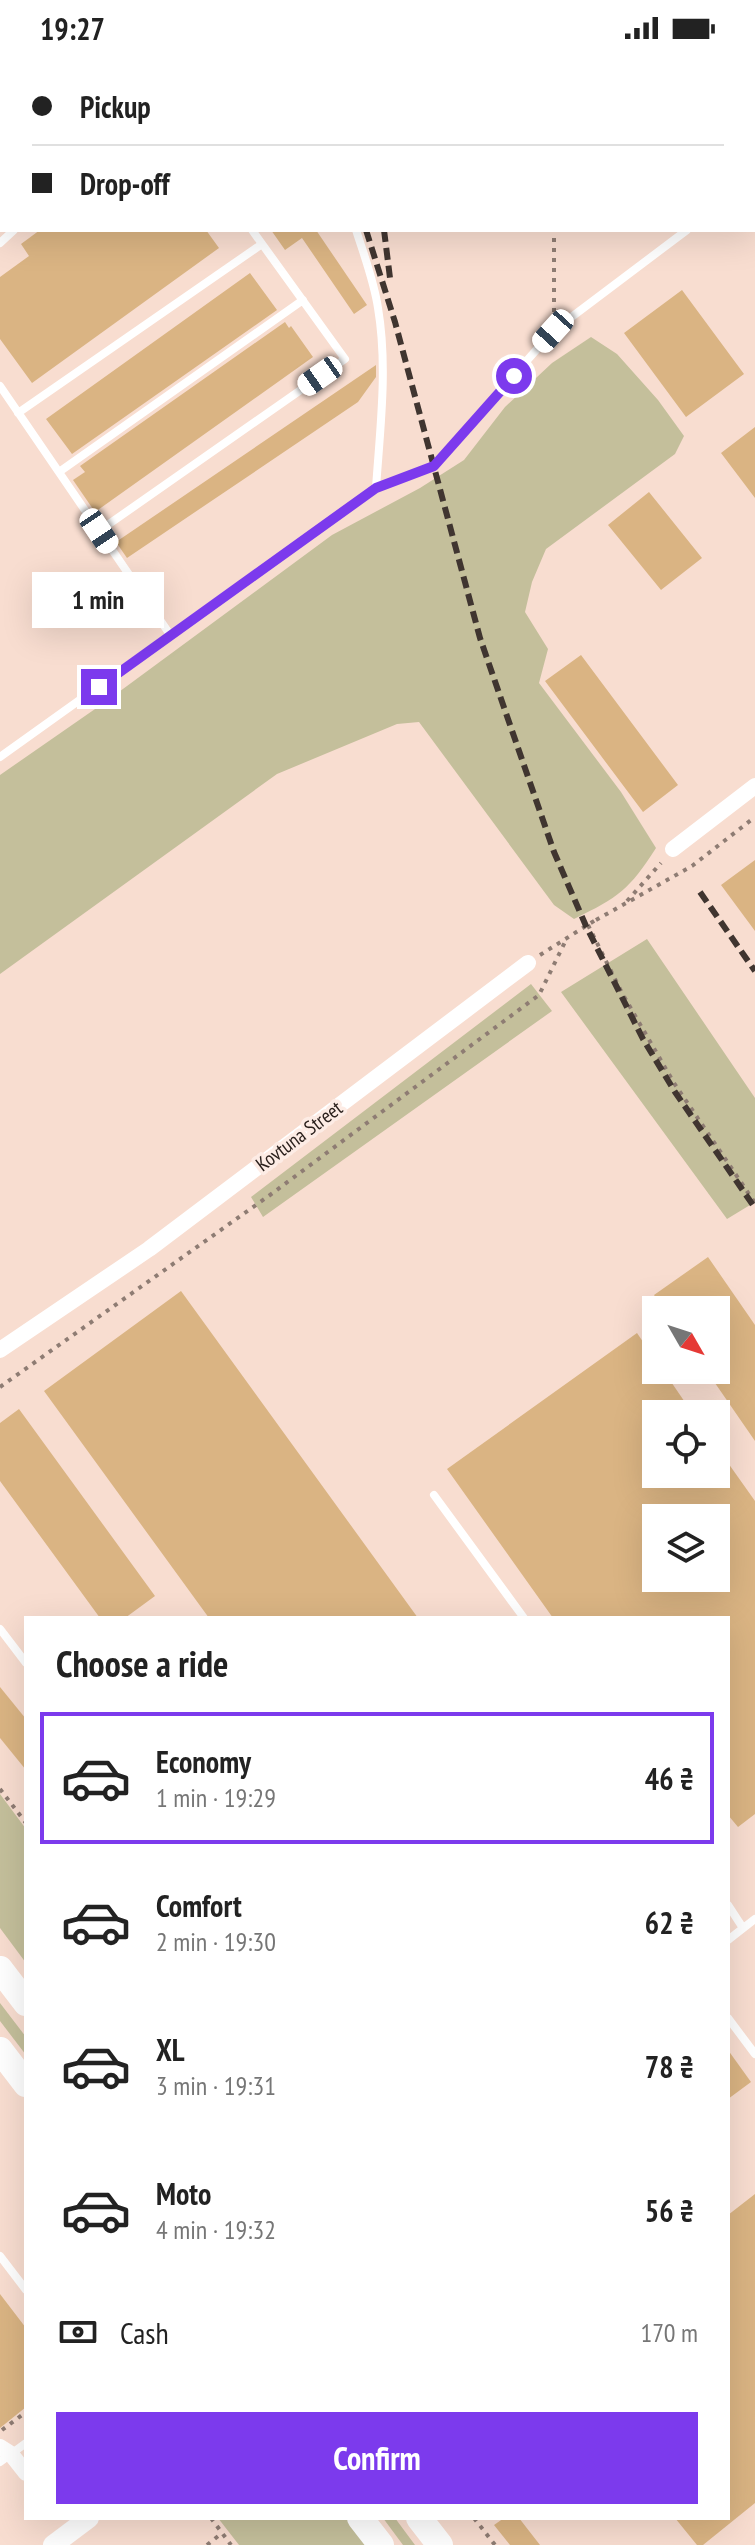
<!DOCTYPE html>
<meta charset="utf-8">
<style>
:root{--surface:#fff;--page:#f6f6f6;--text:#222;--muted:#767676;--line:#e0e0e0;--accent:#7c3aed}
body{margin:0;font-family:"PT Sans Narrow",sans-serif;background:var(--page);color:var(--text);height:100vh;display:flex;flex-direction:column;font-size:30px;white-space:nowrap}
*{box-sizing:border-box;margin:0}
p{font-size:26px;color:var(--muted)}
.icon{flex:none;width:44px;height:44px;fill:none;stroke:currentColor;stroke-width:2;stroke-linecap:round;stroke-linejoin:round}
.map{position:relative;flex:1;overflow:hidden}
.side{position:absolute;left:24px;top:1560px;width:706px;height:904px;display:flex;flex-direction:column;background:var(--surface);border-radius:0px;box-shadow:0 8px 32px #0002}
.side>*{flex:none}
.top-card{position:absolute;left:0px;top:0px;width:756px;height:176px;box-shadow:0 8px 32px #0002;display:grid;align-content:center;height:176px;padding:0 32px;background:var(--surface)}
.needle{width:52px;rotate:129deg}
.tools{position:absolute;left:642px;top:1240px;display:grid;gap:16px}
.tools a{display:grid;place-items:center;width:88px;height:88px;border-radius:0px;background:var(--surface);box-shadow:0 8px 32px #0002;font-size:40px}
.end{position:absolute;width:36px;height:36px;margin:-18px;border:10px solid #7c3aed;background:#fff;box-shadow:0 0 0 4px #fff}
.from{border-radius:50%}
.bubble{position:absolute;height:56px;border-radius:0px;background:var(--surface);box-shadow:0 8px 32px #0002;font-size:26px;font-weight:800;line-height:56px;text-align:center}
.car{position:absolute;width:24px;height:48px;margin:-24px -12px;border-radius:10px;box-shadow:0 0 6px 2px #0007;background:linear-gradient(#fff 24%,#345 0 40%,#fff 0 76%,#345 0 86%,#fff 0)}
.top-card b{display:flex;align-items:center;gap:28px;height:76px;font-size:30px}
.top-card b+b{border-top:2px solid var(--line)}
.top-card i{width:20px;height:20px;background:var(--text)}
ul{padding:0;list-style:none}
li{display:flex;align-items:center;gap:24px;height:132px;margin:0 16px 12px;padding:0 16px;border:4px solid transparent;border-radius:0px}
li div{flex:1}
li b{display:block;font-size:30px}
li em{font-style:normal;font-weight:800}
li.current{border-color:var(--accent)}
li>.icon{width:72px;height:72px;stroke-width:1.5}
h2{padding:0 32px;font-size:36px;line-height:96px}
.pay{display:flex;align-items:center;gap:20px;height:88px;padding:0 32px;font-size:30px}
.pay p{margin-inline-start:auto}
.primary-button{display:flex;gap:16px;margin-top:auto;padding:16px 32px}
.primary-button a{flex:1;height:92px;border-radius:0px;background:var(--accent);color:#fff;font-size:32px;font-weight:800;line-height:92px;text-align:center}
.status{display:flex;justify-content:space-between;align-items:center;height:56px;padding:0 40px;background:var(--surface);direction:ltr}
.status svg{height:22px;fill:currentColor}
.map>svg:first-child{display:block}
.green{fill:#c4bf9b}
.building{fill:#dab483;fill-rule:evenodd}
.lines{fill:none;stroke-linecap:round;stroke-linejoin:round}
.path{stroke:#8e7c73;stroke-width:4;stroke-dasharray:4 6;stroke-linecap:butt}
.service{stroke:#fff;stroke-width:8}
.minor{stroke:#fff;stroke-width:16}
.tertiary{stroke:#fff;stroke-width:20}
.primary{stroke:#fff;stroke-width:26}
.rail{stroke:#403530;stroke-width:6;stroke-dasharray:12 6;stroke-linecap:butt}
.route{stroke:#7c3aed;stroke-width:10}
.labels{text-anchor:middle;stroke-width:7;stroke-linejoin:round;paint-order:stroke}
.street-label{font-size:20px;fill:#2b211d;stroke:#fdece5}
</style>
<div class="status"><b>19:27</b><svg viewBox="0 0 49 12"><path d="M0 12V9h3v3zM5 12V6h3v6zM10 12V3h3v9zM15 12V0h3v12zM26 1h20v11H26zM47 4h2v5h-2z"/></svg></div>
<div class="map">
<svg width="755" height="2489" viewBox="0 0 755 2489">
<rect width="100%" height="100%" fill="#f8ddd0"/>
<path class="green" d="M591,281l26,17 41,46 26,36 -9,18 -129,95 -14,33 -7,30 23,37 -9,34 82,109 35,56c-27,42 -37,49 -82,71l-20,-14 -135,-183 -22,2 -120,50 -277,200v-199l108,-75 224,-165 88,-47 44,-28 41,-53 47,-44z
M647,883l108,159v104l-28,17 -166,-227z
M531,928l21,27 -289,206 -12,-20z
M0,1738l26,35v134l-26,-35z
M0,1947l26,34v18l-26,-34z
M218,2462h130l21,27h-130z
M383,2462h12l20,27h-12z"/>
<path class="building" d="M40,174h166l13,18 -187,135 -32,-44v-62l29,-21 -8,-12z
M271,174h45l51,75 -13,9 -52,-76 -17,12z
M250,217l27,37 -205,144 -26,-35z
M682,234l62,84 -58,43 -62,-84z
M285,266l4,6 2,-2 22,31 -218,155 -22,-32 12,-8 -5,-6z
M376,309v12l-18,25 -231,156 -11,-16z
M755,371v71l-34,-45z
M649,436l53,66 -41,32 -53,-65z
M581,599l97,130 -35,27 -98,-131z
M755,804v71l-34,-46z
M708,1201l47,68v116l-49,-71h10v-60h-52l-10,-15z
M181,1235l237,327h-209l-165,-227z
M637,1277l19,28v9h7l30,44h-37v60h60v-28l39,55v313l-17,13 -10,-12v-197h-175l-106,-149zM656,1462h60v60h-60z
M19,1353l136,187 -30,22h-25l-100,-137v-58z
M0,1631l26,32v51l-26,-32z
M728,1994l23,32 -23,17z
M755,2138v309l-52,42h-6l-22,-27h53v-303z
M0,2238l26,34v79l-26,21z
M504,2462h15l21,27h-30l-16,-20z"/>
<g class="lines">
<path class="path" d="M536,0l1,2
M554,256v-82
M627,845l34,-38
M596,864l96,-54 63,-49
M588,869l34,68 52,90 81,120
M540,899l57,-36
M0,1331l270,-192 269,-200 28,-57
M0,1733l26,34
M2,2374l24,-18
M211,2462l20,27
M474,2462l21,27
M207,2489l15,-12"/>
<path class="service" d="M276,0l2,2
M754,124h1
M356,174c8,25 18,51 22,78 10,59 2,121 -2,180
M0,187l14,-13
M0,330l171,250
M18,357l244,-169
M59,416l244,-172
M99,475l246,-172 -93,-129
M0,701l376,-269 58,-22 119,-135 134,-101
M434,1439l90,123
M0,1573l26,34
M728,1849l15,23
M728,1884l27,-21
M728,1962l27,36
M0,2200l26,34
M0,2406l26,-19"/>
<path class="minor" d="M673,793l82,-63
M0,1294l149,-101 379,-286
M0,2391l11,7 15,19"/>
<path class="tertiary" d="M53,2489l36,-27"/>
<path class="primary" d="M0,1913l26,34
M0,1994l26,34
M360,2462l21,27
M419,2462l21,27"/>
<path class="rail" d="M306,0l1,2
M358,0l1,2
M376,2v-2
M366,174l29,92 85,316 74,214 32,74 57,113 32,53 80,116
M384,174l6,48
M700,836l55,79"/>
</g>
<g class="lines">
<path class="route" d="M99,631l277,-199 58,-22 80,-90"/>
</g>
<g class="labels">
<g class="street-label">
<text transform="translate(299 1080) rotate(-37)" y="7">Kovtuna Street</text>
</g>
</g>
</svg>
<div class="tools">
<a><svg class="needle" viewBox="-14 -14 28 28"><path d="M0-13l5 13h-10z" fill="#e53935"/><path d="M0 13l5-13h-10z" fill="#767676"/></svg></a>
<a><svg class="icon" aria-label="locate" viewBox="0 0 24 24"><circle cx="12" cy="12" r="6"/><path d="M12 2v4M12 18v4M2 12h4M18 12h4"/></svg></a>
<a><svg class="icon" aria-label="layers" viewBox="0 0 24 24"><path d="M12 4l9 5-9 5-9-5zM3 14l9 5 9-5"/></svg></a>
</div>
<i class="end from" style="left:514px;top:320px"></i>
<i class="end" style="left:99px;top:631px"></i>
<div class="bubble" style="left:32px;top:516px;width:132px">1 min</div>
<i class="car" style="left:553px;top:275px;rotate:222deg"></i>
<i class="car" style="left:320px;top:320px;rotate:235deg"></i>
<i class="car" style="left:99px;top:475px;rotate:146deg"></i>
<div class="top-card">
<b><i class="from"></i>Pickup</b>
<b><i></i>Drop-off</b>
</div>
<section class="side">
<h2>Choose a ride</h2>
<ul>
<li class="current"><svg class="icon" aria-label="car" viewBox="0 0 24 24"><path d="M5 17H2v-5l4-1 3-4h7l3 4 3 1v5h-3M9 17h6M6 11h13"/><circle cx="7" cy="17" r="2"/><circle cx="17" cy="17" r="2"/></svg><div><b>Economy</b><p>1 min · 19:29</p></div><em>46 ₴</em></li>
<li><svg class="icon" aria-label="car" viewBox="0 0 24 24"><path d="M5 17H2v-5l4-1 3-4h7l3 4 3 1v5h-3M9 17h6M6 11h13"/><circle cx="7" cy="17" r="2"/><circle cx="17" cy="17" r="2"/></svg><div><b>Comfort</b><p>2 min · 19:30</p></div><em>62 ₴</em></li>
<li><svg class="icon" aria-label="car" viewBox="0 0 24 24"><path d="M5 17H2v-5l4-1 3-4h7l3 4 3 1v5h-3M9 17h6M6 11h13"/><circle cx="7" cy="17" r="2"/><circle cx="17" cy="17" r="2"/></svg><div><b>XL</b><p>3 min · 19:31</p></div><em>78 ₴</em></li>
<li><svg class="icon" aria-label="car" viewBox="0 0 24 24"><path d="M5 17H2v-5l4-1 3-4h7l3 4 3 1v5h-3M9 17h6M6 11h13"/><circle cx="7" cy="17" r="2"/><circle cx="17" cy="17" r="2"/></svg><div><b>Moto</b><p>4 min · 19:32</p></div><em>56 ₴</em></li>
</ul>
<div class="pay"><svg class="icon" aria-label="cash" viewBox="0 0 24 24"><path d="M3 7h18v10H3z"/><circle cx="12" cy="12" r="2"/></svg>Cash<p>170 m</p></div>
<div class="primary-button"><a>Confirm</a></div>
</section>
</div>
